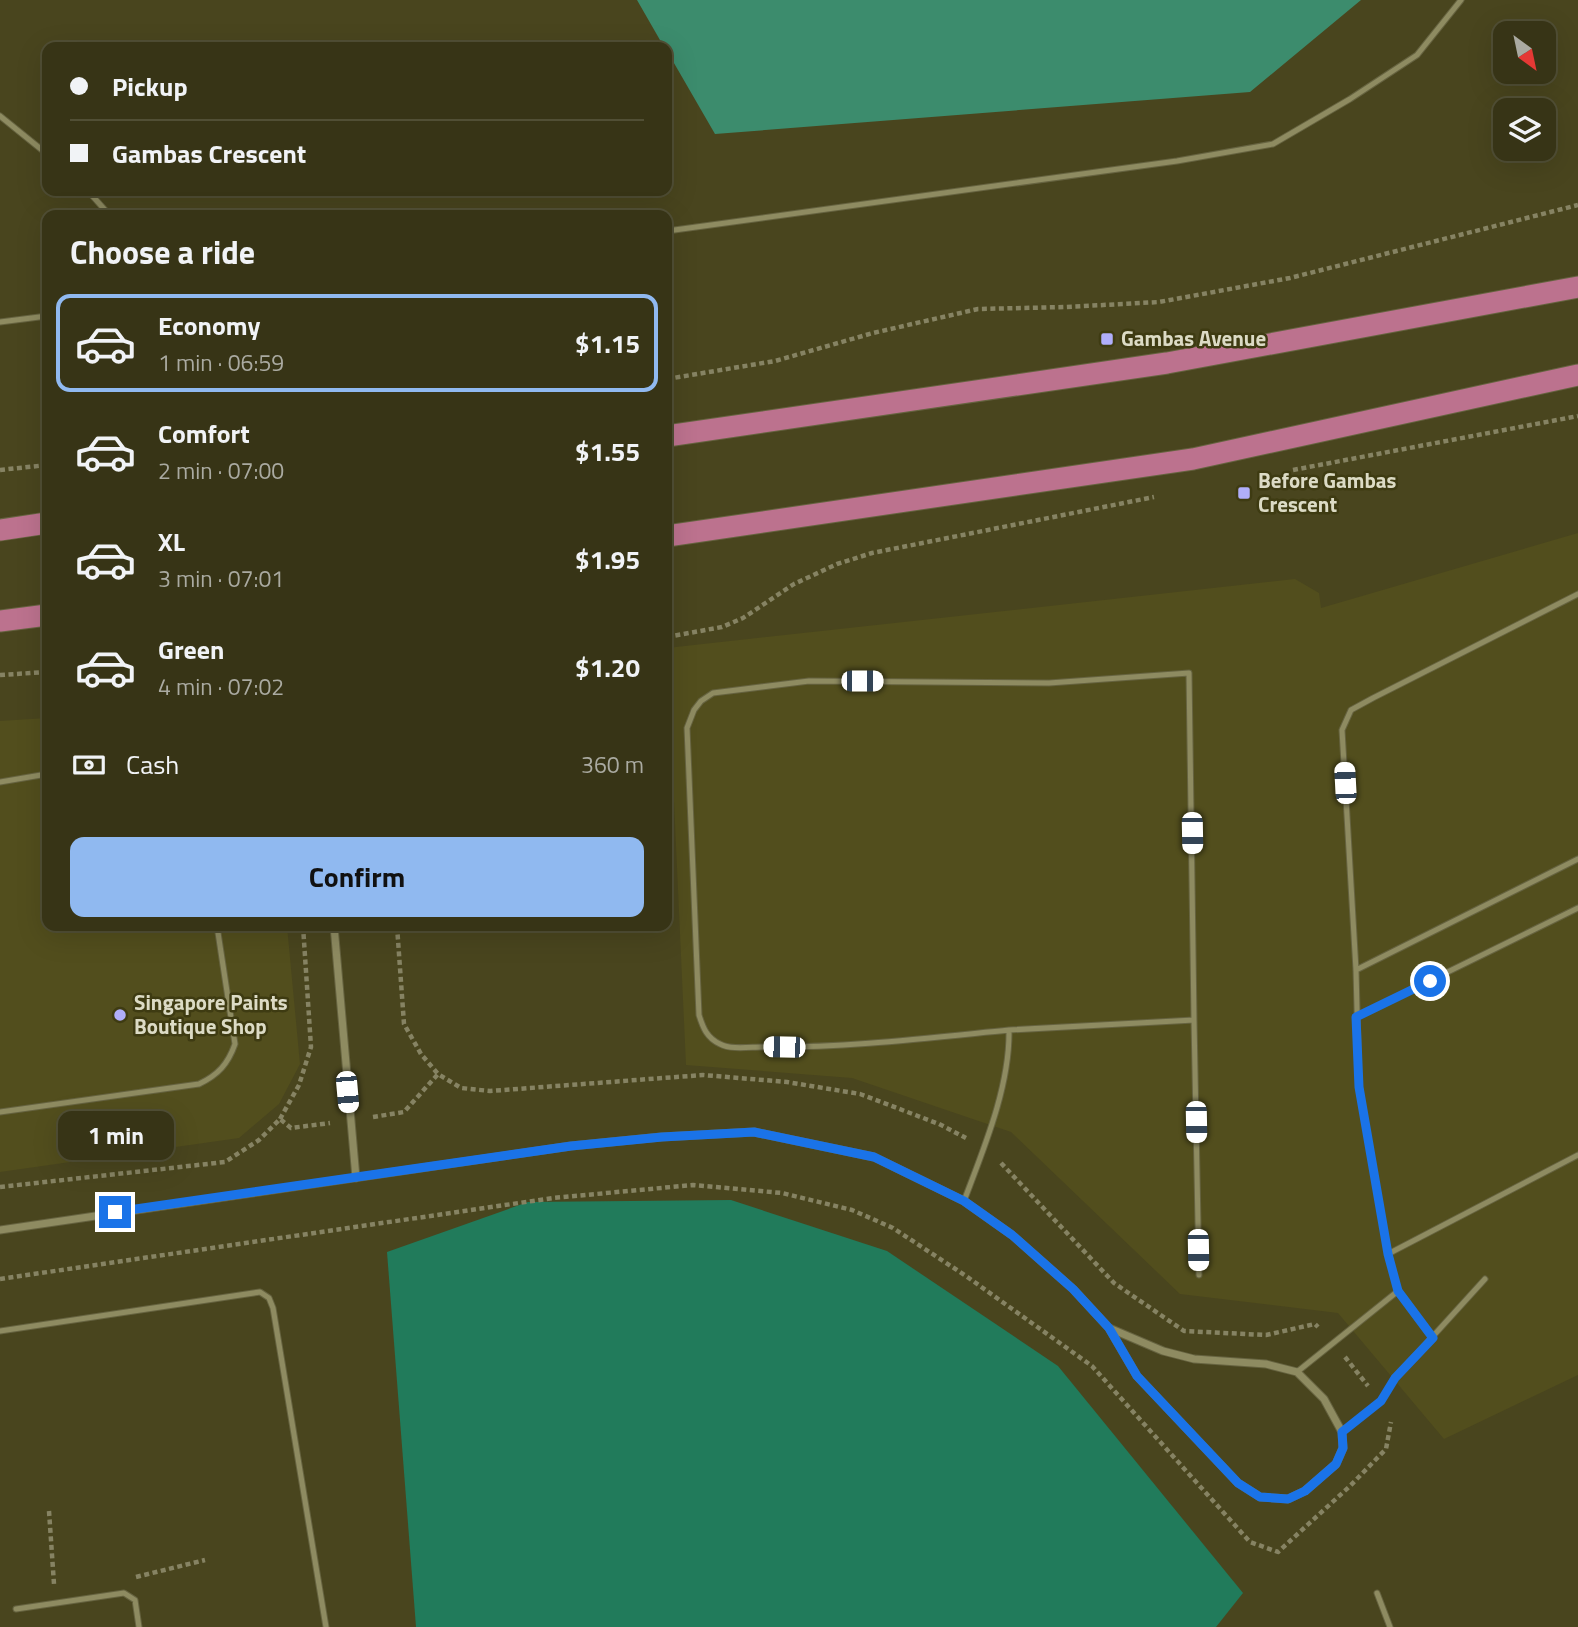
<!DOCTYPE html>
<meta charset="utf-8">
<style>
:root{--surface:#373416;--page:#423f23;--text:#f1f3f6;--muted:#aaaaa1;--line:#514f35;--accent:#90b9f0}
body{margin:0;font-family:"Titillium Web",sans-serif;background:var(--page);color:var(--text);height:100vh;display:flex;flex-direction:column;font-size:26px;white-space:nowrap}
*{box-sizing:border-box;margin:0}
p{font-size:23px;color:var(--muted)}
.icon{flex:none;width:38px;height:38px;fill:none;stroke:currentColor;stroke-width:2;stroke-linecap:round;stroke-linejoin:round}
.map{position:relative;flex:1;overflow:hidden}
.details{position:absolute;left:42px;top:210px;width:630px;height:721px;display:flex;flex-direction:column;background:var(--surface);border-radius:14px;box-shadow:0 7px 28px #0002,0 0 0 2px var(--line)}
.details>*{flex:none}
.top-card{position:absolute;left:42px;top:42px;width:630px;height:154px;border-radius:14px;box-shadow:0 7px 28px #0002,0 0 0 2px var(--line);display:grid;align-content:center;height:154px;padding:0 28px;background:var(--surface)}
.needle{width:46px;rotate:147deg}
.buttons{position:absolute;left:1493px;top:21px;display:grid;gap:14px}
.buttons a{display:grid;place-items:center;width:63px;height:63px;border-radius:14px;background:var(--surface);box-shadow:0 7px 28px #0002,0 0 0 2px var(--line);font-size:35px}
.end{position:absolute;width:32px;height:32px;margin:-16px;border:9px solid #1a73e8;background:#fff;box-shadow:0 0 0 4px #fff}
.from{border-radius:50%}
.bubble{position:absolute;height:49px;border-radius:14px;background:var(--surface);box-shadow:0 7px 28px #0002,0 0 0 2px var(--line);font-size:23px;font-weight:700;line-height:49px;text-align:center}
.car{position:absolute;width:21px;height:42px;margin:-21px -10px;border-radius:9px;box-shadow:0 0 5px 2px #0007;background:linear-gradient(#fff 24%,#345 0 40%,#fff 0 76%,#345 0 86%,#fff 0)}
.top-card b{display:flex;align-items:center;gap:24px;height:66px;font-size:26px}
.top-card b+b{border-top:2px solid var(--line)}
.top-card i{width:18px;height:18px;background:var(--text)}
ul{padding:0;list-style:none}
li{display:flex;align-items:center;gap:21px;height:98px;margin:0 14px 10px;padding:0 14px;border:4px solid transparent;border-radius:14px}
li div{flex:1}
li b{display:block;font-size:26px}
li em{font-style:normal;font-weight:700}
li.selected{border-color:var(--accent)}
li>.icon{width:63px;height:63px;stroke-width:1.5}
h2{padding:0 28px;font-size:32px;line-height:84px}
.pay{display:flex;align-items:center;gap:18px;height:77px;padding:0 28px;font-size:26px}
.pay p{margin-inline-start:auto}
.cta{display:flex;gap:14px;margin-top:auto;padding:14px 28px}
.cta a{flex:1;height:80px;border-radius:14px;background:var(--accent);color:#111;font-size:28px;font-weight:700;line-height:80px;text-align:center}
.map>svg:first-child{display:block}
.built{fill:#524e1d}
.green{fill:#217b5b}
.forest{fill:#3c8c6d}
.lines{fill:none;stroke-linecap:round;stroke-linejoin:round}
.lane-casing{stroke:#666340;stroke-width:7}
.street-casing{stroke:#666340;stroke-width:9}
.primary-casing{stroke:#666340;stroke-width:23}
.path{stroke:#868363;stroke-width:4.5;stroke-dasharray:5 3.5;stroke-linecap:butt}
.lane{stroke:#8e8b61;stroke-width:5}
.street{stroke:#8e8b61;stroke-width:7}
.primary{stroke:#bc728e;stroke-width:21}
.route{stroke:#1a73e8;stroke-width:9}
.poi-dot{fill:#b0aefa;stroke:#3e3b12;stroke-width:2.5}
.labels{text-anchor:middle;stroke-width:5;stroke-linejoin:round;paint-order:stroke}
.poi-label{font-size:21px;font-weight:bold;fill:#dcdbc5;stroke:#3e3b12;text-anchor:start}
</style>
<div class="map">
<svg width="1578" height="1627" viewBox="0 0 1578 1627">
<rect width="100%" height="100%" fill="#49451e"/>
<path class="built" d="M1578,533v842l-134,64 -106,-126 -158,-19 -169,-162 -159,-54 -166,-13 -19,-417 628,-69 24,14 2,15z
M47,718v208h240l13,138 -21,40 -40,34 -239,34v-451z"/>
<path class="green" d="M731,1200l156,51 171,115 185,227 -27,34h-800l-29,-375 141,-50z"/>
<path class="forest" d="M637,0h724l-111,92 -535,42 -48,-83v-4h-3z"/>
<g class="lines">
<g class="lane-casing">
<path id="lane" d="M0,116l47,38
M88,191l17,19v5
M667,231l510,-70 96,-17 77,-45 67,-44 44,-55
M0,322l47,-6
M0,782l47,-8
M1356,970l222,-111
M1356,1017l222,-109
M1009,1030c-81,8 -164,18 -247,17 -12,0 -31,3 -42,-3 -13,-6 -17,-16 -21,-29l-12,-287 7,-18 7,-9 12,-8 96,-12 240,2 140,-10 5,347
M0,1112l199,-28c19,-9 29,-20 36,-40l-18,-118
M964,1201c20,-53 46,-115 45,-171l185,-10 5,255
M1388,1254l190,-99
M0,1331l260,-39 9,6 4,10 53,319
M1433,1337l-35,-46 -10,-37 -29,-167 -3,-117 -14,-240 9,-20 22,-12 205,-104
M1297,1372l101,-81
M1342,1432l39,-31 14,-23 90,-99
M1377,1593l13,34
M16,1609l108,-16 11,7 4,27"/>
</g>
<g class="street-casing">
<path id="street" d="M334,926l22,252
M0,1230l571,-84 90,-9 93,-5 120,25 90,44 48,34 61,54 36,39 28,48 101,107 22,14 28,2 17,-8 31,-27 7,-16 -1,-16 -18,-33 -27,-27 -31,-8 -72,-5 -31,-8 -54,-23"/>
</g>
<g class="primary-casing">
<path id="primary" d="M667,436l500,-73 411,-76
M0,530l47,-7
M667,536l526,-77 385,-84
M0,621l47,-6"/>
</g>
<path class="path" d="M667,379l108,-18 98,-28 105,-24 88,-2 93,-5 131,-24 288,-73
M0,470l47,-5
M1293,470l285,-54
M667,637l55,-10 21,-9 51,-34 43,-20 35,-11 282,-56
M0,675l47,-3
M397,926l7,98 17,30 17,20
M373,1117l31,-5 34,-38 23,14 29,3 213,-16 84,7 73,12 79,30 27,14
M280,1119l19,-34 12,-38 -8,-121
M1001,1163l113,120 70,48 82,4 49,-11 3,3
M0,1187l225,-25 34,-22 21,-21 11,9 39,-5
M0,1279l553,-81 140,-13 89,8 70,17 41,18 73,48 126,90 158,176 28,10 72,-66 36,-37 5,-27
M1345,1357l23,29
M49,1511l5,73
M136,1577l69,-17"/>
<use href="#lane" class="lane"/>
<use href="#street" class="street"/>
<use href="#primary" class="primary"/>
</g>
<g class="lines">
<path class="route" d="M115,1212l456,-66 91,-9 92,-5 120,25 90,44 48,34 61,54 36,39 28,48 101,107 22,14 28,2 17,-8 31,-27 7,-16 -1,-16 39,-31 14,-23 38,-40 -35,-47 -10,-37 -29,-167 -3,-70 74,-36"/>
</g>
<g class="poi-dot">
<rect x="1100" y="332" width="14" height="14" rx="3.5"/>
<rect x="1237" y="486" width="14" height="14" rx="3.5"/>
<circle cx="120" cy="1015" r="7"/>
</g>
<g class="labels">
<g class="poi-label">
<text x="1121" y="346">Gambas Avenue</text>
<text x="1258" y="488">Before Gambas<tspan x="1258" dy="24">Crescent</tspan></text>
<text x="134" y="1010">Singapore Paints<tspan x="134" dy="24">Boutique Shop</tspan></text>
</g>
</g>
</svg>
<div class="buttons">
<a><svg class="needle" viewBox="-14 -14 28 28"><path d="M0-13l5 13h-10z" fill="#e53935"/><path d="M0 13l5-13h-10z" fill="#aaaaa1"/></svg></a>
<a><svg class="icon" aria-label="layers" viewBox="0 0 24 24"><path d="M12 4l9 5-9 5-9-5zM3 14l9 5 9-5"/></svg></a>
</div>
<i class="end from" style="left:1430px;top:981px"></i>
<i class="end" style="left:115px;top:1212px"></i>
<div class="bubble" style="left:58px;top:1111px;width:116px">1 min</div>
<i class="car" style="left:862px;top:681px;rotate:90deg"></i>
<i class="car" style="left:1345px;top:783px;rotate:357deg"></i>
<i class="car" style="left:1192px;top:833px;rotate:179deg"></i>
<i class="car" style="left:784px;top:1047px;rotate:271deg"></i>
<i class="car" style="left:347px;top:1092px;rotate:175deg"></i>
<i class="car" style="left:1196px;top:1122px;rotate:179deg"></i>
<i class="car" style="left:1198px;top:1250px;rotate:179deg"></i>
<div class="top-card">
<b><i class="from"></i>Pickup</b>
<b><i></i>Gambas Crescent</b>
</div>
<section class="details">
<h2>Choose a ride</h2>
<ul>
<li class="selected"><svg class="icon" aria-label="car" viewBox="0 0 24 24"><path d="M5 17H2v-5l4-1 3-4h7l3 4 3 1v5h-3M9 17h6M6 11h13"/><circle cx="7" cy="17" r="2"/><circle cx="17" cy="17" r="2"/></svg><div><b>Economy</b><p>1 min · 06:59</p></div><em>$1.15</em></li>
<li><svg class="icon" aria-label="car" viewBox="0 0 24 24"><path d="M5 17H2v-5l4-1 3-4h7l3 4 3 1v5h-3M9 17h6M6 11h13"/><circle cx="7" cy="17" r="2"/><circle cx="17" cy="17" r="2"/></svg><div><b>Comfort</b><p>2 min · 07:00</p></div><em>$1.55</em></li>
<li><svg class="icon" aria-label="car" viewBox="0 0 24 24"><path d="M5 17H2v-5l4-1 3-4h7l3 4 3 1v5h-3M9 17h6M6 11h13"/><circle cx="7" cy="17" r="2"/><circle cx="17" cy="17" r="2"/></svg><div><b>XL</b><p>3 min · 07:01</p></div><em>$1.95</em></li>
<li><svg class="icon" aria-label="car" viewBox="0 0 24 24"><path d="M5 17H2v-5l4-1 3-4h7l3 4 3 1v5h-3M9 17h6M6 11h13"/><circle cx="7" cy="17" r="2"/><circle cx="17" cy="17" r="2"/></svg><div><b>Green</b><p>4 min · 07:02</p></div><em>$1.20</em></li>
</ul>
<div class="pay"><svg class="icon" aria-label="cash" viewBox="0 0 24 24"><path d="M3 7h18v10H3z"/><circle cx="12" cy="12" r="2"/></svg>Cash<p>360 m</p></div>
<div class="cta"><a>Confirm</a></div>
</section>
</div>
